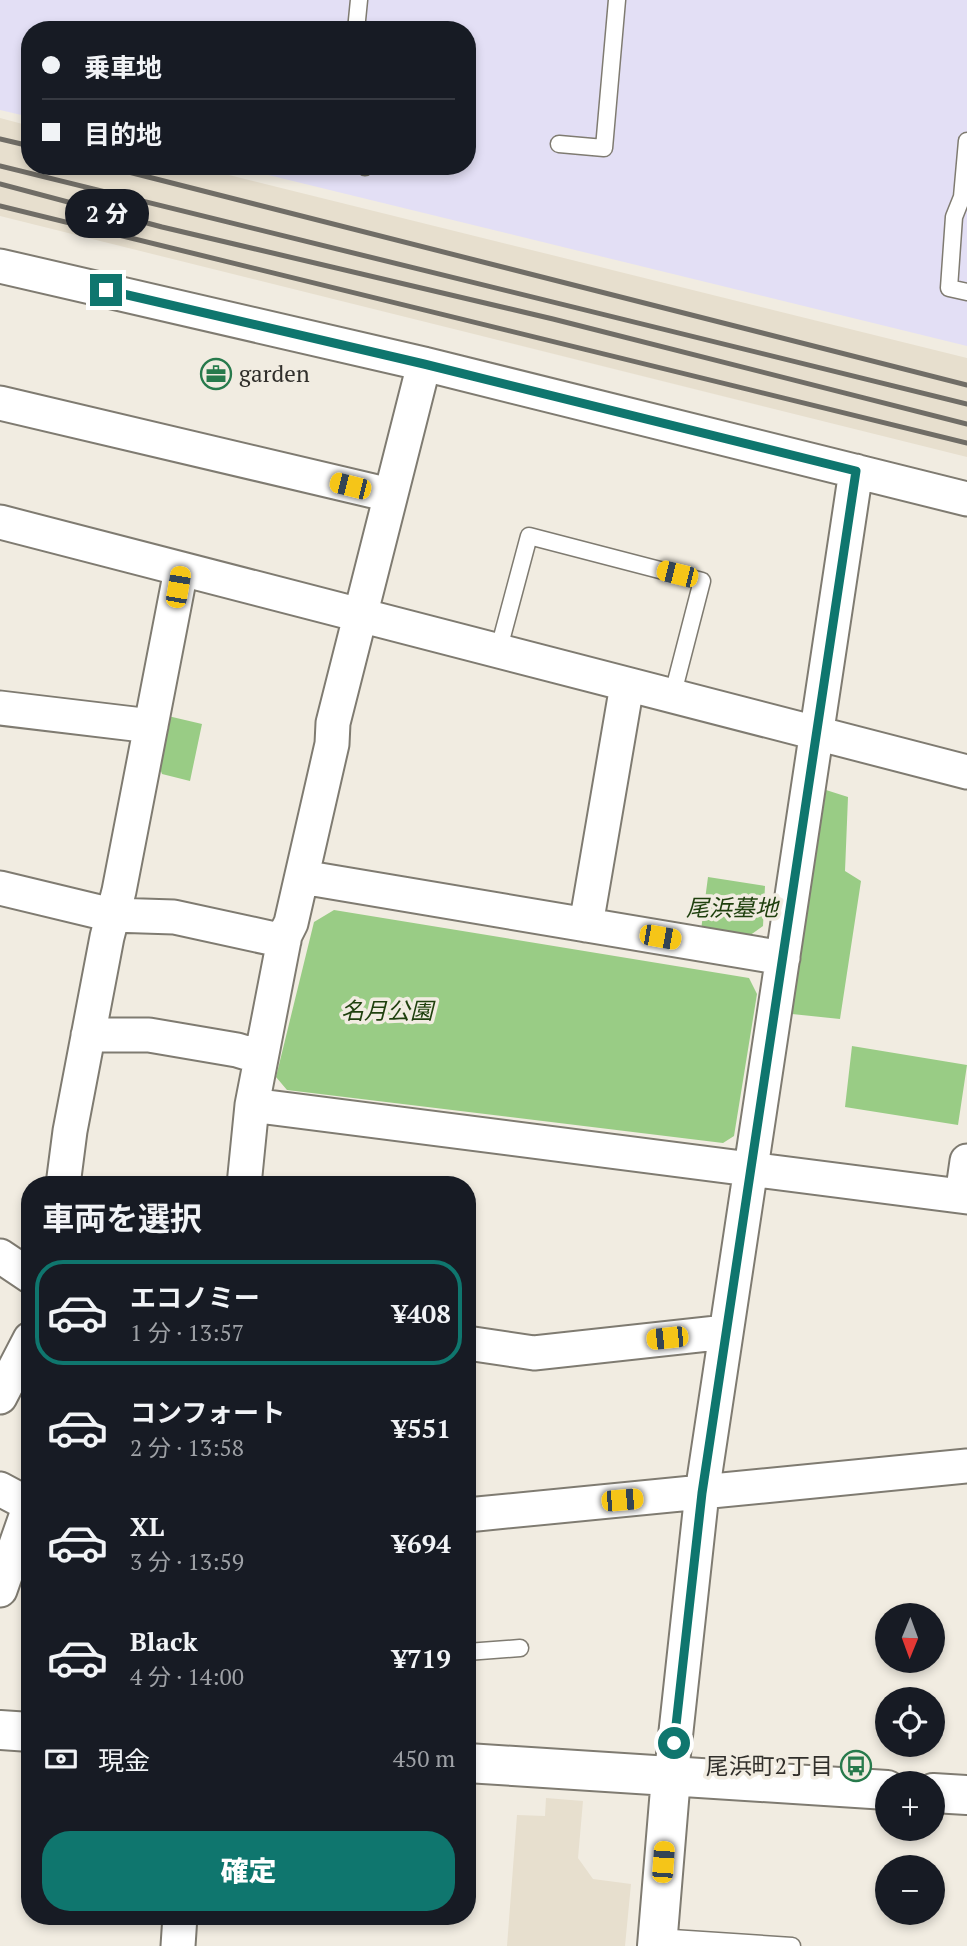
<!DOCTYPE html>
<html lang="ja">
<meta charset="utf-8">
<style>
:root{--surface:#171b24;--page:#20242c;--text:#f1f3f6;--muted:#9ea1a6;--line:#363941;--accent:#0f766e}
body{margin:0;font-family:"PT Serif","Noto Sans JP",serif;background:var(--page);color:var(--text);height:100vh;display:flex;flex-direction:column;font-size:26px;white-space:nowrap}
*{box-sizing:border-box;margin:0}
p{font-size:23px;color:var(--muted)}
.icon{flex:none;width:38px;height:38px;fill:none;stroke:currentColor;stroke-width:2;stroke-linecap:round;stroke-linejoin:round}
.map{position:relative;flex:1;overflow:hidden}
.panel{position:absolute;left:21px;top:1176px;width:455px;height:749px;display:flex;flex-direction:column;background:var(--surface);border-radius:28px;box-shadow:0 4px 10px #0003}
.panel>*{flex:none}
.hud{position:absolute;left:21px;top:21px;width:455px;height:154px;border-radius:28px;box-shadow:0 4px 10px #0003;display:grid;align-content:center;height:154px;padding:0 21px;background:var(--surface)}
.needle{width:46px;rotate:181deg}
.fabs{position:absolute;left:875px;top:1603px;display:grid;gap:14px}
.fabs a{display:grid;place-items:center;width:70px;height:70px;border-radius:50%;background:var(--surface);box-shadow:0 4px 10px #0003;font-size:35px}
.end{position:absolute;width:32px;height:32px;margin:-16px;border:9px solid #0f766e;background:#fff;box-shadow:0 0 0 4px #fff}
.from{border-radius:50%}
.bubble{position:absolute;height:49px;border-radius:24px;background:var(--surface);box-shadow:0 4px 10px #0003;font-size:23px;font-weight:800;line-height:49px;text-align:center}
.car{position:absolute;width:21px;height:42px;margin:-21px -10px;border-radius:9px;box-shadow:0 0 5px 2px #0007;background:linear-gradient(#f5c518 24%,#345 0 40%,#f5c518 0 76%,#345 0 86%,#f5c518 0)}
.hud b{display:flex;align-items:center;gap:24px;height:66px;font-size:26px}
.hud b+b{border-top:2px solid var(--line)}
.hud i{width:18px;height:18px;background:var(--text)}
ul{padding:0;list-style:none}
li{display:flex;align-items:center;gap:21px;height:105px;margin:0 14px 10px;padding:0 7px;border:4px solid transparent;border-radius:28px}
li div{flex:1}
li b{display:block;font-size:26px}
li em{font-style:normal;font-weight:800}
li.current{border-color:var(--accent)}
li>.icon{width:63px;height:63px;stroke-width:1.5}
h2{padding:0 21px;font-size:32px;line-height:84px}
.pay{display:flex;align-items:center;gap:18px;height:77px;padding:0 21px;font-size:26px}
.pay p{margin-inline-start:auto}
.cta{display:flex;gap:14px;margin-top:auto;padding:14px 21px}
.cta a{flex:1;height:80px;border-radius:28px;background:var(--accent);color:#fff;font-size:28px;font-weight:800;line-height:80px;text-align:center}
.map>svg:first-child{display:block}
.built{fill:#e7dfce}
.industrial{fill:#e3dff5}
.green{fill:#99cc85}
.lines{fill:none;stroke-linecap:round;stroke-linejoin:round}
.service-casing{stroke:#7f7b71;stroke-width:19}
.minor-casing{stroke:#7f7b71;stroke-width:37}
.tertiary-casing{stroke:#7f7b71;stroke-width:42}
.service{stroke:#fff;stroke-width:16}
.minor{stroke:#fff;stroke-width:33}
.tertiary{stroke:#fff;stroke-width:38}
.rail{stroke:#706d66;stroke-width:5}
.route{stroke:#0f766e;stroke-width:9}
.labels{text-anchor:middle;stroke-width:7;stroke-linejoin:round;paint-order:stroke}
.poi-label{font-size:23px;fill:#312f2b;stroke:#f1ece1;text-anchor:start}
.park-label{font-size:23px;font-style:italic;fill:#1f400e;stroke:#f1ece1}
</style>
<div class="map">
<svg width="967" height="1946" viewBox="0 0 967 1946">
<rect width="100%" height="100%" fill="#f1ece1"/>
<path class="built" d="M0,118l30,8v40h163l774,192v99l-967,-241z
M546,1798l37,3 -5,57 15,21 38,5 -6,62h-118l10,-131 28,1z"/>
<path class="industrial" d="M0,0h967v346l-735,-180h235v-136h-437v87l-30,-7z"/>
<path class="green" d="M168,716l34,8 -12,57 -28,-7 -3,-8z
M826,790l22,7 -3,74 16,10 -21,138 -48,-5z
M708,877l57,9 -2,40 -14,10 -48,-6z
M334,910l415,68 8,16 -23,142 -11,7 -436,-53 -11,-13 38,-155z
M852,1046l115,19 -9,60 -113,-18z"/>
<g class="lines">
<g class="service-casing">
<path id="service" d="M356,30l3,-30
M967,141l-5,56 -8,20 -5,71 18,4
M559,144l45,4 13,-148
M365,167v-1
M498,652l31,-116 173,45 -30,116
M467,1652l53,-4
M657,1937l135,9"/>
</g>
<g class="minor-casing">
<path id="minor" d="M0,266l424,98 543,135
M0,403l390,92
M0,522l967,250
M0,708l151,18
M302,877l481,81
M0,888l112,27 62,2 110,24
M586,925l41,-240
M88,1035h61l88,15 23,7
M252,1105l715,92
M63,1185l7,-54 37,-194 12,-46 62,-321
M244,1185l8,-80 33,-170 6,-12 41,-179 1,-21 91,-359
M962,1196l5,-35
M0,1256l30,20
M467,1343l67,10 192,-21
M0,1397l30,-58
M0,1489l30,16 -30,85
M467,1515l500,-49
M671,1777l31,-284 154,-1022
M178,1946l2,-30"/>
</g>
<g class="tertiary-casing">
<path id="tertiary" d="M0,1730l30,2
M467,1763l420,27
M933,1793l34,2
M657,1946l14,-169"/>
</g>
<use href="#service" class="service"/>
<use href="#minor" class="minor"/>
<use href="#tertiary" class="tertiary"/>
<path class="rail" d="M0,139l30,7
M0,166l967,238
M105,166l862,219
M0,184l162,43 391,92 414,105
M0,206l967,237"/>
</g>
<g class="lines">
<path class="route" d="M106,290l318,74 432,107 -154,1022 -28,250"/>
</g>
<defs>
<g id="office-ring" transform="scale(1.575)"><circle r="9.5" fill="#f1ece1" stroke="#277a4c" stroke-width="1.5"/><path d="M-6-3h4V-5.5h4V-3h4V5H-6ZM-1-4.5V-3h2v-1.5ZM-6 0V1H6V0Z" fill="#277a4c"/></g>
<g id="bus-ring" transform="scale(1.575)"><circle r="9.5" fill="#f1ece1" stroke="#277a4c" stroke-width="1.5"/><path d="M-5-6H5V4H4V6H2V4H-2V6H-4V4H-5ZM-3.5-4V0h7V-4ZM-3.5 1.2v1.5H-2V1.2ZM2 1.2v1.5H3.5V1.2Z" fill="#277a4c"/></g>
</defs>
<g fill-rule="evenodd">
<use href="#office-ring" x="216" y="374"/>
<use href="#bus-ring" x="856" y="1766"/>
</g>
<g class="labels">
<g class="poi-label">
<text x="239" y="382">garden</text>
<text x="833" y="1774" text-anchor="end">尾浜町2丁目</text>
</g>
<g class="park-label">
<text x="732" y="916">尾浜墓地</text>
<text x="387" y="1019">名月公園</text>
</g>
</g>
</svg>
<div class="fabs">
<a><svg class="needle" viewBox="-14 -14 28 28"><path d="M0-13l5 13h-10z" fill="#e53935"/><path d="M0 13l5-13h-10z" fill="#9ea1a6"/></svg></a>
<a><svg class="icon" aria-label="locate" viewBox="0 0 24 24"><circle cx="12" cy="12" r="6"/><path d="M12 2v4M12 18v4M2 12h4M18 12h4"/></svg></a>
<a>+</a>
<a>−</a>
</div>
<i class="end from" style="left:674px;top:1743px"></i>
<i class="end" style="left:106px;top:290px"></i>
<div class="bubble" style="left:65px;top:189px;width:84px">2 分</div>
<i class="car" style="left:350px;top:486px;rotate:284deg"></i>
<i class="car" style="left:677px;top:574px;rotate:284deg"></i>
<i class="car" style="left:178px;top:587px;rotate:10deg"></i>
<i class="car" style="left:660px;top:937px;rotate:100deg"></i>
<i class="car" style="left:667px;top:1338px;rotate:264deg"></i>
<i class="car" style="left:622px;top:1500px;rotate:85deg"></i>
<i class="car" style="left:663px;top:1862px;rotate:4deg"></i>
<div class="hud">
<b><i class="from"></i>乗車地</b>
<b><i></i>目的地</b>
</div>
<section class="panel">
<h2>車両を選択</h2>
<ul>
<li class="current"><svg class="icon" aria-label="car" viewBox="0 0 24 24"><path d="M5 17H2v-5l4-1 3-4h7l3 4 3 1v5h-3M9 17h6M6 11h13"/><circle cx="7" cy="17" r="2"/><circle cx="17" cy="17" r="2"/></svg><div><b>エコノミー</b><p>1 分 · 13:57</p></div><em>¥408</em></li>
<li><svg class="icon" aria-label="car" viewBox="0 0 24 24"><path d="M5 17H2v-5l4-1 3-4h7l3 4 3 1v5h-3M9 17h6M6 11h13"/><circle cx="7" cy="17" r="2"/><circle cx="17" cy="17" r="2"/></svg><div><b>コンフォート</b><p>2 分 · 13:58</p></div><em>¥551</em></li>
<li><svg class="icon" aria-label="car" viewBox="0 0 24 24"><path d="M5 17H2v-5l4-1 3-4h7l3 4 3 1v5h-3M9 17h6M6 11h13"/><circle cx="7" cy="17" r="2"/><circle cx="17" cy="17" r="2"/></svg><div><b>XL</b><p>3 分 · 13:59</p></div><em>¥694</em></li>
<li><svg class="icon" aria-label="car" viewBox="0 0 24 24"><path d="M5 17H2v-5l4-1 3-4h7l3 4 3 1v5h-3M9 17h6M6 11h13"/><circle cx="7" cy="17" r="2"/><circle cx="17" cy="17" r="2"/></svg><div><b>Black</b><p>4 分 · 14:00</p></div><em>¥719</em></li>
</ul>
<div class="pay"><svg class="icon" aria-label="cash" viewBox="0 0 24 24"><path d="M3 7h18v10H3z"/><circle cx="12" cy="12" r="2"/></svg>現金<p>450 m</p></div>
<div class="cta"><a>確定</a></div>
</section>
</div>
